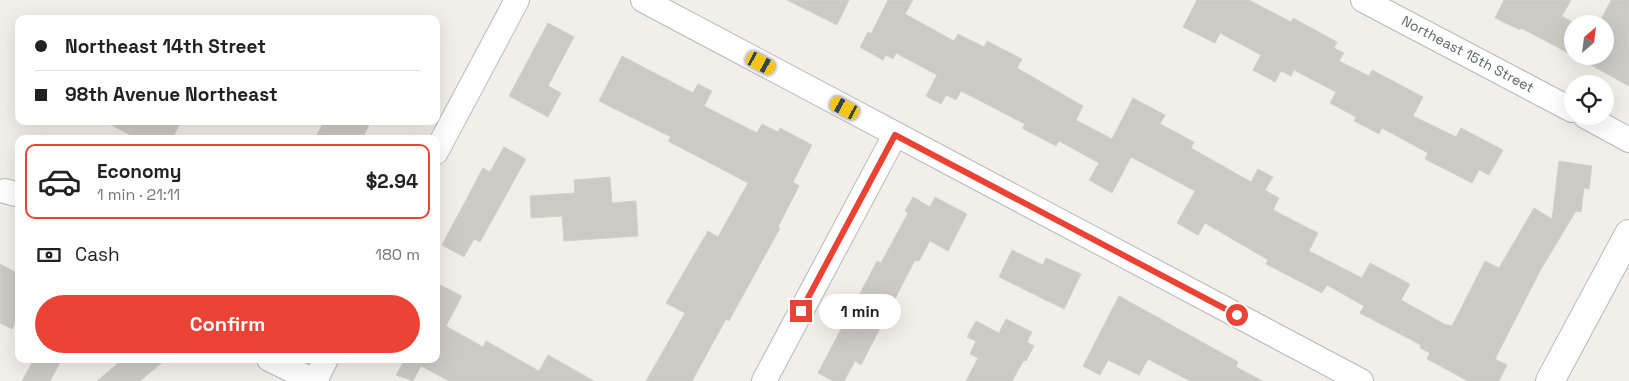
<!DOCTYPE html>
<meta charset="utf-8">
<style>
:root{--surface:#fff;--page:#f2f2f2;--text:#222;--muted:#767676;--line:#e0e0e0;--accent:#ea4335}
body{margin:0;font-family:"Space Grotesk",sans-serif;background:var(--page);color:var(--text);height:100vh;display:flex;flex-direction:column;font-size:19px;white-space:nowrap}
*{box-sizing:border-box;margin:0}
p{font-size:16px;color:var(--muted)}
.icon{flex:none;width:28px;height:28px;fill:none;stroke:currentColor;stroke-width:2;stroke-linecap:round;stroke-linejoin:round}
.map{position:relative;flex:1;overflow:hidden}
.details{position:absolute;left:15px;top:135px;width:425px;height:228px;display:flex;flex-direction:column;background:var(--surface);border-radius:10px;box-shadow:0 5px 20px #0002}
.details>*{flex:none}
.top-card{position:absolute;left:15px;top:15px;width:425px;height:110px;border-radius:10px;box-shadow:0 5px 20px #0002;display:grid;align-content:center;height:110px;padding:0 20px;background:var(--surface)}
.needle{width:32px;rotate:28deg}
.controls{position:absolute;left:1564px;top:15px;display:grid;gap:10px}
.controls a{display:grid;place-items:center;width:50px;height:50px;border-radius:50%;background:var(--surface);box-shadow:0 5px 20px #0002;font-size:25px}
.end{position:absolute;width:22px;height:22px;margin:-11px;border:6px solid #ea4335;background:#fff;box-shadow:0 0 0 2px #fff}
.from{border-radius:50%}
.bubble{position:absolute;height:35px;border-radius:18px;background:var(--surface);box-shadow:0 5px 20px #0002;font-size:16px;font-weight:700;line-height:35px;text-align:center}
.car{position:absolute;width:15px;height:30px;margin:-15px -8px;border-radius:6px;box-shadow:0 0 4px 1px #0007;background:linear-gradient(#f5c518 24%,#345 0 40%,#f5c518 0 76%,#345 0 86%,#f5c518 0)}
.top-card b{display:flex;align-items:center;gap:18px;height:48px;font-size:19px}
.top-card b+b{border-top:1px solid var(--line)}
.top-card i{width:12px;height:12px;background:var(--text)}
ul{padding:9px 0 0;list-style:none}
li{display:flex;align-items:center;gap:15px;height:75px;margin:0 10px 8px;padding:0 10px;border:2px solid transparent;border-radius:10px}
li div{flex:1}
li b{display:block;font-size:19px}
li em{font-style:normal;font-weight:700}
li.on{border-color:var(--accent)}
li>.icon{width:45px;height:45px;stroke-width:1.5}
.pay{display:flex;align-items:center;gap:12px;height:55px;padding:0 20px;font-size:19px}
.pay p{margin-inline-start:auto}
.cta{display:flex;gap:10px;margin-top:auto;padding:10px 20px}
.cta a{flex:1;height:58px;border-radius:30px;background:var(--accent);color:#fff;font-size:20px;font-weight:700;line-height:58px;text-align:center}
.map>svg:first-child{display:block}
.building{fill:#cccac5;stroke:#d6d1c6}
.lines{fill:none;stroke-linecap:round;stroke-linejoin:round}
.minor-casing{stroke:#b5b8bc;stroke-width:26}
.tertiary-casing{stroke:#b5b8bc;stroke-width:30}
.minor{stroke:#fff;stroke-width:24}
.tertiary{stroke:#fff;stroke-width:28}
.route{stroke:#ea4335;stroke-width:6}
.labels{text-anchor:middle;stroke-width:4;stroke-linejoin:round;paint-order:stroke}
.street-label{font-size:14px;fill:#5f6368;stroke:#fff}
</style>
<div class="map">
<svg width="1629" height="381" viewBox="0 0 1629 381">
<rect width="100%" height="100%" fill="#f1efe8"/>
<path class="building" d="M787,0h62l-12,25z
M888,0h25l-8,14 49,27 4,-7 26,13 3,-6 35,18 -5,9 66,38 -7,14 36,19 21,-41 32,17 -5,9 34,18 -3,6 60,34 7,-13 15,8 -8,13 14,8 -6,12 45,23 -9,18 53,27 8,-15 40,21 -9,16 43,24 8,2 33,-65 14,7 35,-60 18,11 7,-58 33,5 -3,23 -5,-1 -3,24 -5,-1 -36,60 -45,88 12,6 -8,16h-31l-41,-22 3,-6 -10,-5 1,-3 -61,-32 4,-7 -37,-21 -5,8 -56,-29 2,-4 -63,-37 -7,12 -21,-12 18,-32 -64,-34 -19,36 -23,-13 10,-17 -40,-22 -3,5 -34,-18 3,-4 -64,-33 -5,9 -10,-5 -5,9 -15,-8 11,-21 -41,-22 -3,6 -7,-4 -3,5 -23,-13 8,-15 3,2z
M1197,0h52l42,22 2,-4 44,24 -3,6 10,5 -5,8 30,15 3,-6 51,27 -10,19 43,21 5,-9 42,22 -14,25 -10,-5 -7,13 -47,-24 3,-6 -46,-25 -3,6 -25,-13 2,-4 -26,-14 6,-11 -42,-22 -3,6 -10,-5 -6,11 -22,-12 8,-15 -41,-22 -5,10 -32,-16z
M1504,0h67l-9,16 10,6v33l-51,-27 -1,2 -25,-12z
M1611,0h18v86l-55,-30h31v-32h-6z
M548,23l26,14 -26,49 13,7 -13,24 -39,-21z
M622,56l71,37 5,-9 14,7 -8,15 53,27 5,-9 16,8 2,-4 32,17 -19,37 6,4 -21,41 2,1 -51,93 -3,-2 -34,62h-46l39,-68 -19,-10 42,-72 10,6 30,-54 -80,-42 3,-4 -72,-36z
M104,121h77l-9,18h-34z
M324,121h47l-9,18h-47z
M504,147l22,12 -46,83 -6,-3 -10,18 -22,-12 41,-77 7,4z
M610,177l2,26 24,-2 2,35 -74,5 -2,-25 -31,2 -1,-22 45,-3 -1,-13z
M913,197l17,10 5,-10 32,17 -19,37 -18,-10 -11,20 -4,-1 -54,105 -6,-4 -11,20h-11l-15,-8 59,-112 4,2 27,-50 -3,-2z
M1012,250l31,15 3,-7 35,16 -17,35 -65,-32z
M0,264l19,10v42l-7,13 -12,-6z
M436,283l26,13 -16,30 37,21 3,-6 53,30 9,-16 46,26h-145l-28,-15 -8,15 -17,-6 9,-16h31z
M1119,296l119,66 -2,5 27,14h-73l-42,-22 -9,16 -31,-15 -8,15 -17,-9z
M1006,319l26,13 -5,10 7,4 -8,15 -2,-1 -12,21h-46l12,-23 -8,-4 6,-13 -9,-4 9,-16 23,12z
M34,359h28l-12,22h-28z
M123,359h43l-26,22h-43z"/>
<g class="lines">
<g class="minor-casing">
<path id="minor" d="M643,0l718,381
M1363,0l209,110
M1585,116l44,24
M436,152l81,-152
M5,191l14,4
M269,359l45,22
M315,381l11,-22
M764,381l131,-246"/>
</g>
<g class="tertiary-casing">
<path id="tertiary" d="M1550,381l79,-147"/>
</g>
<use href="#minor" class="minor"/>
<use href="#tertiary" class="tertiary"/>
</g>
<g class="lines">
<path class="route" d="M801,311l94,-176 342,180"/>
</g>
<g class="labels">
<g class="street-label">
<text transform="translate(1468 54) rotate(28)" y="5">Northeast 15th Street</text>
</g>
</g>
</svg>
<div class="controls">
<a><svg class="needle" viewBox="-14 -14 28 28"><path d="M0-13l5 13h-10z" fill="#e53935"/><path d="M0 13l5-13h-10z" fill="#767676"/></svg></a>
<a><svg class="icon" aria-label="locate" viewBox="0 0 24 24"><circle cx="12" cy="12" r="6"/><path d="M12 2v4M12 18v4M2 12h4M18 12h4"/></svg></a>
</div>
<i class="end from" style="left:1237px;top:315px"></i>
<i class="end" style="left:801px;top:311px"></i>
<div class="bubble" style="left:819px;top:294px;width:82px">1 min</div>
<i class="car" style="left:761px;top:63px;rotate:118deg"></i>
<i class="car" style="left:845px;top:108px;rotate:298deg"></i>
<div class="top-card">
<b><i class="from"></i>Northeast 14th Street</b>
<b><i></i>98th Avenue Northeast</b>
</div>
<section class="details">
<ul>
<li class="on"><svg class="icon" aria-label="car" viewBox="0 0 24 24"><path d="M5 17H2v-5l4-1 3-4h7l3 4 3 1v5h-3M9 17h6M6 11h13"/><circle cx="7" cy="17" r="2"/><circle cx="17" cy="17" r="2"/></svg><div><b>Economy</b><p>1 min · 21:11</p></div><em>$2.94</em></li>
</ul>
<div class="pay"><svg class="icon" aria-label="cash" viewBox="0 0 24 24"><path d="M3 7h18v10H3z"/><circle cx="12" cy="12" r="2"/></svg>Cash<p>180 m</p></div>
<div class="cta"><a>Confirm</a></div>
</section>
</div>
